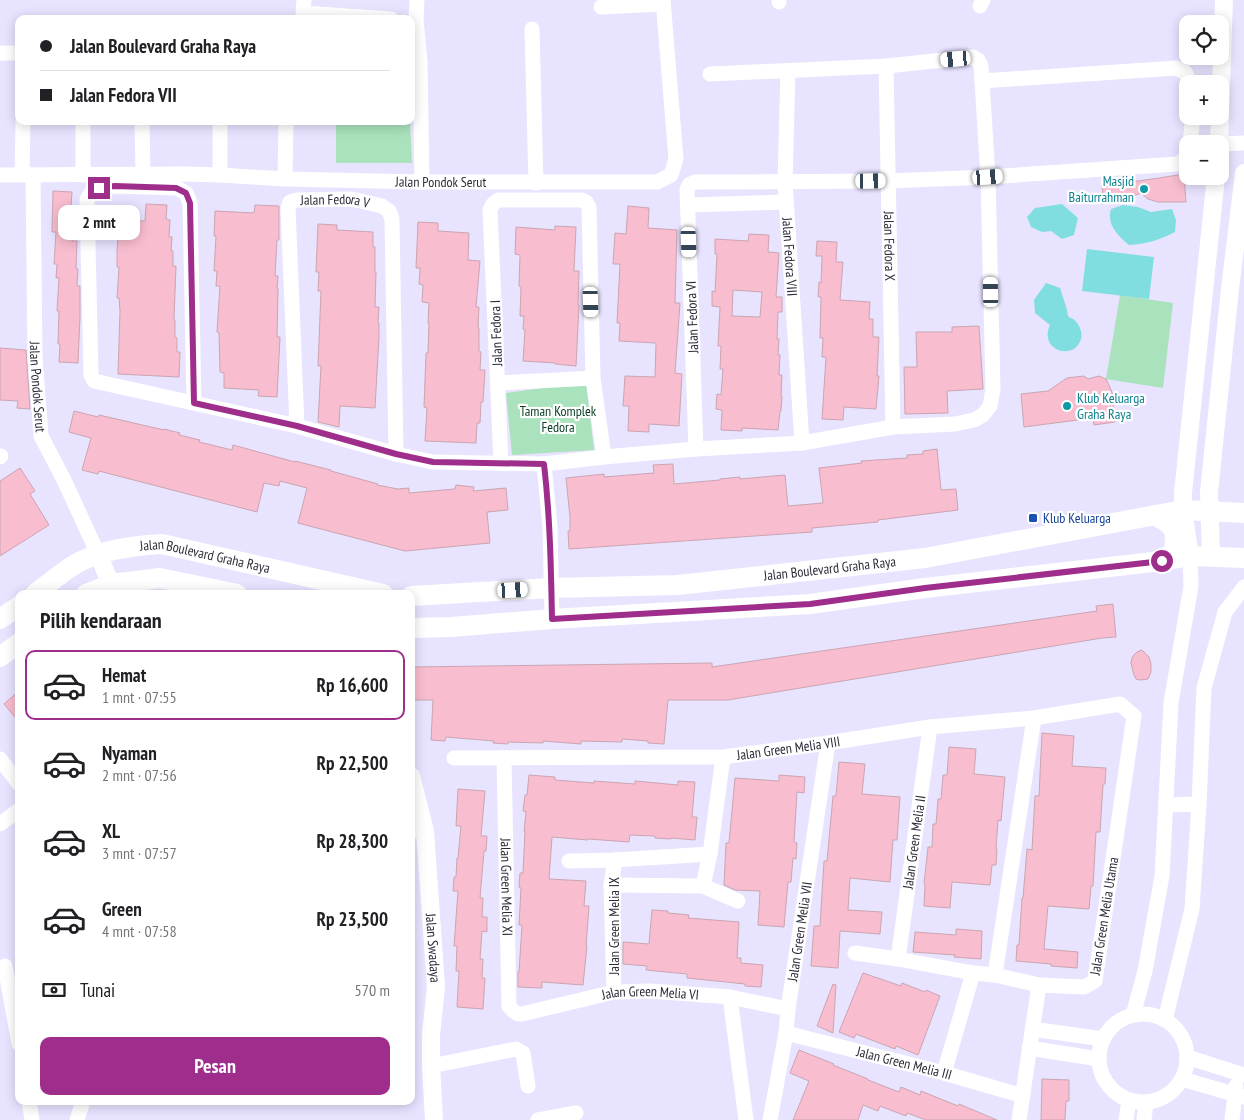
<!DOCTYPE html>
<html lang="id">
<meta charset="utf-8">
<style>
:root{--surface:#fff;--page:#f2f2f2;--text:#202124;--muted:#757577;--line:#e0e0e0;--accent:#9e2d8b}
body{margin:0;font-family:"PT Sans Narrow",sans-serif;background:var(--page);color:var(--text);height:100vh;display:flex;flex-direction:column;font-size:19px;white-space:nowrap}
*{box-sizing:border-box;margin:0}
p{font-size:16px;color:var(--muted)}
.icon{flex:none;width:28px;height:28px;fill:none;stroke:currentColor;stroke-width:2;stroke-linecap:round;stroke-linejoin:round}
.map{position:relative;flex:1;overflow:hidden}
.panel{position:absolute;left:15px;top:590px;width:400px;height:515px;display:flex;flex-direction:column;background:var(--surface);border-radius:10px;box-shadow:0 2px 12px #0003}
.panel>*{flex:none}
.top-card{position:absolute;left:15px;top:15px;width:400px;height:110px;border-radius:10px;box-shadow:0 2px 12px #0003;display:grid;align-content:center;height:110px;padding:0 25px;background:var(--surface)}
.buttons{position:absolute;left:1179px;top:15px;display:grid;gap:10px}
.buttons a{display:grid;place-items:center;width:50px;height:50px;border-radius:10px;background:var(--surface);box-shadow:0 2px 12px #0003;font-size:25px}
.end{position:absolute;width:22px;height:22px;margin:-11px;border:6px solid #9e2d8b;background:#fff;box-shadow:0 0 0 2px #fff}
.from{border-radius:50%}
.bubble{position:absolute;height:35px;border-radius:10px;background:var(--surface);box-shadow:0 2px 12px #0003;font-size:16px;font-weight:600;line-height:35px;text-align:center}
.car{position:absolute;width:15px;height:30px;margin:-15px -8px;border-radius:6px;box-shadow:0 0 4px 1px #0007;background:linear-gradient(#fff 24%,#345 0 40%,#fff 0 76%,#345 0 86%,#fff 0)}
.top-card b{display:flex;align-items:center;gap:18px;height:48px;font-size:19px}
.top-card b+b{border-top:1px solid var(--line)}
.top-card i{width:12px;height:12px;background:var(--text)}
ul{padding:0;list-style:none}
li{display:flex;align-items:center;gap:15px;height:70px;margin:0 10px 8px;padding:0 15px;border:2px solid transparent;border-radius:10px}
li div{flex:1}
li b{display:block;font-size:19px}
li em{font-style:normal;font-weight:600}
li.selected{border-color:var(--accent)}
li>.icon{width:45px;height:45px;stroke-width:1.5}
h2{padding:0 25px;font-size:22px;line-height:60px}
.pay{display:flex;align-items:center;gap:12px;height:55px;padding:0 25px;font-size:19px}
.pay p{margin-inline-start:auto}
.cta{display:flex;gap:10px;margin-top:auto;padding:10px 25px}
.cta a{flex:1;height:58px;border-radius:10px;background:var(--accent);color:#fff;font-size:20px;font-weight:600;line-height:58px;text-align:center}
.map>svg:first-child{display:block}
.green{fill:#a9e2bc}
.water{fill:#81dee0}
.building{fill:#f8bdcf;stroke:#cba5b1;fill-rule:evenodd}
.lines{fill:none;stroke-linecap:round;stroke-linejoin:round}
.minor{stroke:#fff;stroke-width:15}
.tertiary{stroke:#fff;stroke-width:18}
.secondary{stroke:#fff;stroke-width:20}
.route{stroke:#9e2d8b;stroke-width:6}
.culture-dot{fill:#0f9aa8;stroke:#fff;stroke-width:2}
.transit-dot{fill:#1a4fb4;stroke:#fff;stroke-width:2}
.labels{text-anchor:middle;stroke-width:4.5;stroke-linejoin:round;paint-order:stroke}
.culture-label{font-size:14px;fill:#0d838f;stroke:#fff;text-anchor:end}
.street-label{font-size:14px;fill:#2e2b38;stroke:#fff}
.park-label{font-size:14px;fill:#083c22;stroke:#fff}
.transit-label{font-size:14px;fill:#164399;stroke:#fff;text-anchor:start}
</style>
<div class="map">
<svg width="1244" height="1120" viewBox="0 0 1244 1120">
<rect width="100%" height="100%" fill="#e8e3ff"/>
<path class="green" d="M336,121h74l2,42h-76z
M1120,295l53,8 -10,85 -57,-9z
M586,382l8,68 -82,5 -6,-62z"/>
<path class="water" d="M1062,204l16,14 -4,17 -12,4 -11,-8 -9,1 -11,-5 -4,-10 8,-9z
M1123,205l15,2 13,5 21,-3 4,11 -1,12c-15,8 -29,12 -46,13 -11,-9 -23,-21 -18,-36z
M1087,249l67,8 -5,42 -67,-8z
M1046,283l14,5c2,7 5,14 7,22 0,1 1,7 2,7 1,1 3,1 4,2 6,4 10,13 8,20 -7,23 -43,11 -31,-14l-15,-12 -1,-13z"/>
<path class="building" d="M1184,174l2,28h-28l-10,-3 -7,-6 -19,7 -19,-3 -1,-11 57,-8z
M53,191l19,1 -1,15h3l-2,34h5l-1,28h2l-1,17h3v31l-2,46 -19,-1 1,-18h-2l1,-33h-2l2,-33h-3l1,-14h-3l2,-32h-4z
M146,204l21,1 -1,14 4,1 -1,17h3l-1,14h2v15h3l-2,54h1v17l2,1v14h3l-1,25 -61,-3 2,-63 -1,-13h-2l2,-31h-2v-16l2,-31 26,1z
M255,205l24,1v34h-2l-2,36h3l-1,12h1l-1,49h3l-3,60 -19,-1 1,-6 -35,-2v-15l-4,-1 -1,-39 -2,-1 3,-46h-4l1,-15h-3l2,-35h-2l1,-25 39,2z
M628,206l21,2 -1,20 29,2 -2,73h5l-5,70 7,1 -3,52 -30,-2v8l-21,-1 1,-25h-6l2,-30 30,1 1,-34 -37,-2 1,-18h-3l3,-59h-7l2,-31 11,1z
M418,222l20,1v8l31,2 -1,27 12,1 -4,46h3l-1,21h1v23l2,1 -1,18h5l-2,32h-2l-1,21h-3l-1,20 -51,-2 2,-33 -3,-1 2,-54h2l1,-30h-1l1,-20 -7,-1 1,-17 -4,-1 1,-16h-4z
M318,224l19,1v5l36,2v15h2v25h1l-1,35h4l-1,16h1v14l-4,71 -35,-2 -1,21 -21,-5 3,-56h-3l3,-75h-3l1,-19h-3z
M555,226l21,1 -2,44h5l-1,34h1l-3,61 -21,-2v-1l-32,-2 2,-31 -2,-1 1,-13h-4l1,-29 -2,-1 1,-31 -5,-1 1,-27 39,3z
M749,234l20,1 -1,17 11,1 -3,44h6v15h-4l-1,27h2l-1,16h2l-1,20h3l-1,21h1l-1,15h-1l-2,19 -36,-2v3l-21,-1 1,-20 -6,-1 1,-15 4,1 2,-26h-3l1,-23h-3l2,-39 -8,-1v-15l3,1 2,-38h-2v-15l33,2zM733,290l29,2 -2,25 -28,-1z
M817,241l20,1 -1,20h7l-3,38 30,2 -1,17h4v18h6l-2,39h2l-3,33 -32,-2 -1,13 -21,-1 4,-62h-4l1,-19h-3l1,-41h-3l1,-15 2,1 1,-27h-6z
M979,326l4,63 -36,2 1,22 -43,1 -1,-47h13l-1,-35h36v-5z
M0,348l26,2 4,59 -13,-1 1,-7 -18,-1z
M1084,376l4,3 11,-3 7,3 6,13 3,30 -21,3 -1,-7 -69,9 -3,-33 27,-3 19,-13z
M74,411l24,6 1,-2 65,15v-1l16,4 -1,2 21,5 -1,2 33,8 1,-5 62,17v-1l36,9v1l47,13 -1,1 21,4 11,-1v5l46,-4 1,-4 18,2 -1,4 33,-3 2,22 -21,2 3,31 -85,8 -107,-28 9,-35 -27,-7 -1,5 -15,-3 -7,29 -158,-41 -1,3 -16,-4 9,-32 -22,-6z
M937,449l4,41 15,-1 2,21 -80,10v2l-66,6v4l-243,17 -1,-18h2v-14l-4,-39 38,-4v3l50,-4 -1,-8 20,-1 1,20 46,-4v-1l20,-2v2l45,-4 3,31 35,-3 -4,-35 43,-5 -1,-2 46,-3v-3l16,-1v-3z
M20,468l15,23 -5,3 19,31 -49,31v-75z
M1113,604l3,33 -14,1 -374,62h-60l-4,44 -16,-1v-2l-26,-2v3l-41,-1v3l-38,-3v2l-35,-1v2l-15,-1 1,-2 -48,-4 -1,4 -14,-1 2,-40h-20l-2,-33 301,-4v4l385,-56 -1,-5z
M1142,650l7,7 2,7v8l-3,7 -8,1 -4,-1 -2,-4 -3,-12 1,-5 2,-3 3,-3z
M19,691v31l-15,-18z
M1042,733l32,3 -2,30 34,2 -1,16h-2l-3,48h-4l-3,54h-2l-2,23 -41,-3 -4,43 34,3 -1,16 -26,-2v-2l-35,-3 1,-16h2l3,-47h1l4,-49 5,1 3,-54h4z
M949,747l27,2 -2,25 31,3 -4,44 -3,-1 -2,29h1l-1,16h-4l-2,20 -38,-3 -2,26 -26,-2 1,-21 -1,-1 4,-37h4l1,-23h3l2,-25h3l2,-24h4z
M839,762l26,2 -3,30 38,3 -3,43h-4l-3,42 -40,-4 -2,32 34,2 -2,22 -40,-3 -2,37 -27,-2 3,-40h6l4,-65h3l6,-65h3z
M529,775l26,2v3l39,3v-2l41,3v-3l43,4v-4l17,1 -3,35h5l-2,23 -24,-2v1l-16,-1v-2l-25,-1 -1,7 -41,-3v1l-36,-3 -3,42 37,2 -2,25h5l-3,40h1l-4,39 -41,-3v6l-24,-1v-15h1l3,-47h-3l2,-37 -2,-1 1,-14h3l2,-42h-1l2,-19 -3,-1 2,-16h2z
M779,775l26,2 -1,16 -7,-1 -3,50 3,1 -1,16 -3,-1 -2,24h-3l-4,45 -26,-2 2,-34 -25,-1 -11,-5 2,-42h3l6,-65 44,3z
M458,789l27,2 -4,45h6l-1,15h-2l-4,47h3l-1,19h5v15l-5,-1 -2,28h3l-1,19h3l-2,31 -26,-2 2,-36h-3l1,-25h-3l4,-55h-5l1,-14h2l1,-19h1l3,-32h-5z
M652,910l16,1v2l21,2 -1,3 51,4 -2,36h4v5l22,2 -2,22 -16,-1v-2l-58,-6v-4l-41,-4 1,-4 -24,-2v-22l26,2z
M956,929l26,2 -1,28 -27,-2 1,-2 -42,-3 2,-20 41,3z
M863,973l38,13 1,-3 23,9 1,-2 14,6 -22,59 -22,-9 -1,3 -39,-15 -2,4 -15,-6z
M833,984l3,1 -3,48 -16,-7z
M799,1050l35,14 -1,1 35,14v1l31,12 2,-5 19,8 1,-4 37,15 1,-2 38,16h-71l-19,-7 -1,3 -26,-10 -2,5 -15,-6 -5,15h-65l16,-39 -19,-8z
M1042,1079l27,1v21h-3l-1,19h-24z"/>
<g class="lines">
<g class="minor">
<path d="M304,0l-1,13 88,6"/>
<path d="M417,0l-1,19 4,43 2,120"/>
<path d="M779,2v-2"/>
<path d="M980,6l3,-6"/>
<path d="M601,7l62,-3"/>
<path d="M532,29l4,154"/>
<path d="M0,53h14"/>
<path id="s1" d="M886,66l7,361"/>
<path id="s2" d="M788,71l-3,111 17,261"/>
<path d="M982,81l194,-13 9,4 6,12"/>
<path d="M83,121v54"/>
<path d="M142,121l1,53"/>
<path d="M220,121v54"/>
<path d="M1190,144l3,-28"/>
<path d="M1220,144l24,-1"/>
<path id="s3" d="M0,175l186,-1 34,1 65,4 137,3h235l14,-7 5,-16 -13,-159"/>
<path d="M22,175l1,-54"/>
<path id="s4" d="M33,175l2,182 6,79 23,44 34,74"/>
<path d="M285,179l1,-58"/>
<path d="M688,205l98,-3"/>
<path d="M498,383l95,-5"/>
<path d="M194,403l-4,-200 -4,-10 -9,-5 -62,-2 -16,2 -7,3 -5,9 4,175 3,6 203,45 99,28 37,8 111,2 60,-7 92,-8 106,-6 91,-16 62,-3 19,-4 9,-5 7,-9 3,-17 -5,-212 -6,-96 -1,-15 -3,-6 -5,-3 -87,9 -176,8"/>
<path id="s5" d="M297,426l-9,-218 2,-6 6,-2 56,-1 30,7 7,5 3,8 4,235"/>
<path d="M696,449l-9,-260 2,-4 6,-3 193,-1 100,-4 189,-13 7,-4 4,-6"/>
<path d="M0,457l1,-1"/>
<path d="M501,463l-11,-253 3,-6 5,-4h84l4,2 3,5 4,171 11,79"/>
<path d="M544,464l6,63 2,92"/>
<path id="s6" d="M454,758l269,-1 105,-14 102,-16 104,-9 86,-14 14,12 -39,265 -11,6 -45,-2 -44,-10 -22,-2 -75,-14 -43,-6"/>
<path d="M0,759l19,25"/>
<path id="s7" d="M504,759l5,247c3,4 7,9 13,8l92,-22 36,-1 80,6 58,12"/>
<path d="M1166,805l33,-1"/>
<path d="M0,824l19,-14"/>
<path d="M411,831h14"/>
<path d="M569,861l46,-1 95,-6"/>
<path d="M611,885l92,1 35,15"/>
<path d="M703,886l7,-32 13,-97"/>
<path id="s8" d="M898,959l32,-232"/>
<path d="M5,966l14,78"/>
<path d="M995,975l39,-257"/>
<path d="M614,992l-3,-107 4,-25"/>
<path d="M730,997l16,123"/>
<circle cx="1143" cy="1058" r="44"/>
<path d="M1133,1015l12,-44 17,-95 9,-173 20,-117 -1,-30"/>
<path d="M1165,1020l27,-111 7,-105 5,-116 21,-76 19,-25"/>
<path d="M1032,1029l71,10"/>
<path id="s9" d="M786,1033l158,40 79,23"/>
<path d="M1029,1048l70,11"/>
<path d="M1187,1057l57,18"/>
<path d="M431,1066l85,-17 7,4 5,33"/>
<path d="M944,1073l29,-100"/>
<path d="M1182,1079l62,18"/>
<path d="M29,1101l3,19"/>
<path d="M77,1120l6,-19"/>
<path d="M538,1120l38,-7"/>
<path id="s10" d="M770,1120l16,-87 2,-24 40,-266"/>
<path d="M1019,1120l20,-135"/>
<path d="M1126,1120l3,-19"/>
<path d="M1144,1120l2,-17"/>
<path d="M1232,1120l4,-34"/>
</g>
<g class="tertiary">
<path d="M1219,144l5,-144"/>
<path d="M98,554l13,30"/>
<path d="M1190,556l-7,-46v-17l33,-317"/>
<path d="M1211,556l-2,-64 21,-203 14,-116"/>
<path id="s11" d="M411,776l14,55 11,156 -5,48v31l3,54"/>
</g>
<g class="secondary">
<path d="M1154,515c20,10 23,14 20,36l-12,10"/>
<path id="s12" d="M35,594c12,-9 23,-18 34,-26 27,-18 62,-22 93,-24l221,50"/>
<path d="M86,594l25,-10 49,-6 77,16"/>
<path id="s13" d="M411,596l140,-8 127,-3 247,-27 258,-48 61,3"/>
<path d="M0,619l19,-13"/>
<path d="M411,628l40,-1 101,-8 258,-15 115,-16 237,-27 28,-5 54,2"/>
<path d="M0,657l19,-14"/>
</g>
</g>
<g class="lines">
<path class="route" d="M99,188l16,-2 61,2 10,5 4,10 4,200 103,23 99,28 37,8 111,2c6,52 7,103 8,155l258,-15 115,-16 237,-27"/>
</g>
<g class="culture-dot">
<circle cx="1144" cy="189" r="5"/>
<circle cx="1067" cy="406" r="5"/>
</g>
<rect class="transit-dot" x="1028" y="513" width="10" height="10" rx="2.5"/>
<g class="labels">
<g class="culture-label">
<text x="1134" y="186">Masjid<tspan x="1134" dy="16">Baiturrahman</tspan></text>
<text x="1077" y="403" text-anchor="start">Klub Keluarga<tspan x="1077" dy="16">Graha Raya</tspan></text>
</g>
<g class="street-label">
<text dy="5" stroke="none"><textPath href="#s3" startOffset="441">Jalan Pondok Serut</textPath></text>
<text dy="5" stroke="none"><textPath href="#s5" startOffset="270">Jalan Fedora V</textPath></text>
<text dy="5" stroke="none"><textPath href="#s1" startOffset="180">Jalan Fedora X</textPath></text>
<text dy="5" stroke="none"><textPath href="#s2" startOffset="186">Jalan Fedora VIII</textPath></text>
<text transform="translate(692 317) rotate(-92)" y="5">Jalan Fedora VI</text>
<text transform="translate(496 333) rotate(-92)" y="5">Jalan Fedora I</text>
<text dy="5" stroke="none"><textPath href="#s4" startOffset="212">Jalan Pondok Serut</textPath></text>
<text dy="5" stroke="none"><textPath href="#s12" startOffset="184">Jalan Boulevard Graha Raya</textPath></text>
<text dy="5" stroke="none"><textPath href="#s13" startOffset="420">Jalan Boulevard Graha Raya</textPath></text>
<text dy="5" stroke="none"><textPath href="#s6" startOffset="335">Jalan Green Melia VIII</textPath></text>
<text dy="5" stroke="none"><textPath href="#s8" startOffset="118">Jalan Green Melia II</textPath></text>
<text dy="5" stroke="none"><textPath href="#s7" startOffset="128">Jalan Green Melia XI</textPath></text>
<text transform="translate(1104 916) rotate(-81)" y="5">Jalan Green Melia Utama</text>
<text transform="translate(614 926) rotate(-90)" y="5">Jalan Green Melia IX</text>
<text dy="5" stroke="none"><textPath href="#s10" startOffset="191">Jalan Green Melia VII</textPath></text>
<text dy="5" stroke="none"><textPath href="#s11" startOffset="174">Jalan Swadaya</textPath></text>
<text dy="5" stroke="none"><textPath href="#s7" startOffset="394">Jalan Green Melia VI</textPath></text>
<text dy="5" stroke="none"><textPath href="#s9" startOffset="122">Jalan Green Melia III</textPath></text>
</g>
<g class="park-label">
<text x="558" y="416">Taman Komplek<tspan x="558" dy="16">Fedora</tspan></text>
</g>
<g class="transit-label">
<text x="1043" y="523">Klub Keluarga</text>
</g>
</g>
</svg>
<div class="buttons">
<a><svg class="icon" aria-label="locate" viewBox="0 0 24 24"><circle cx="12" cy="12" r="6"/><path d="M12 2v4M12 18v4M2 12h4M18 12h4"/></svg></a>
<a>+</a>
<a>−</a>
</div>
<i class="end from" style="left:1162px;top:561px"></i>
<i class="end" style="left:99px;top:188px"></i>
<div class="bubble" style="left:58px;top:205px;width:82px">2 mnt</div>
<i class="car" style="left:956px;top:59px;rotate:265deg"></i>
<i class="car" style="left:988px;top:177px;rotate:86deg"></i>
<i class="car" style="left:871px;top:181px;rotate:89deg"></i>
<i class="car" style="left:689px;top:242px;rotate:178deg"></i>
<i class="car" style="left:991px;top:292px;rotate:359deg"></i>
<i class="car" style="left:591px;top:302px;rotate:178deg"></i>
<i class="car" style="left:513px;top:590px;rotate:87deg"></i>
<div class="top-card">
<b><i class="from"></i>Jalan Boulevard Graha Raya</b>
<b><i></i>Jalan Fedora VII</b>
</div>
<section class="panel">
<h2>Pilih kendaraan</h2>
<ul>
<li class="selected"><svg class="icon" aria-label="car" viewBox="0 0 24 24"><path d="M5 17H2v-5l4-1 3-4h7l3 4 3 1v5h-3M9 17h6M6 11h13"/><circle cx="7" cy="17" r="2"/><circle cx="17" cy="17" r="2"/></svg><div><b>Hemat</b><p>1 mnt · 07:55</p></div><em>Rp 16,600</em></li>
<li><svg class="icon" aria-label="car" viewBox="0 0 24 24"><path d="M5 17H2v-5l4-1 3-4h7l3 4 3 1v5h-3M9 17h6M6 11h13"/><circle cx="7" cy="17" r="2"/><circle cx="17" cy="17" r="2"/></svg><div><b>Nyaman</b><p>2 mnt · 07:56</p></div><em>Rp 22,500</em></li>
<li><svg class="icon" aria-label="car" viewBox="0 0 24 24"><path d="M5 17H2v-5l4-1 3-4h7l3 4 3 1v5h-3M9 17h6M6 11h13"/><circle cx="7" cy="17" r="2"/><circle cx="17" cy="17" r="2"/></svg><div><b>XL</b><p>3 mnt · 07:57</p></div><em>Rp 28,300</em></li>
<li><svg class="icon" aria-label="car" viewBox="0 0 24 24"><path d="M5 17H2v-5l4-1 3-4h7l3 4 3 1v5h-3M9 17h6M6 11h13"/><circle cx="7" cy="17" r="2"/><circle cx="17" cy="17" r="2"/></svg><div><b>Green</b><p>4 mnt · 07:58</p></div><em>Rp 23,500</em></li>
</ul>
<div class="pay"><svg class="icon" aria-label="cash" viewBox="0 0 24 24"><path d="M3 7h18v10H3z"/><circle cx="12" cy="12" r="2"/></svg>Tunai<p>570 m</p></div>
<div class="cta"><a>Pesan</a></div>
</section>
</div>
